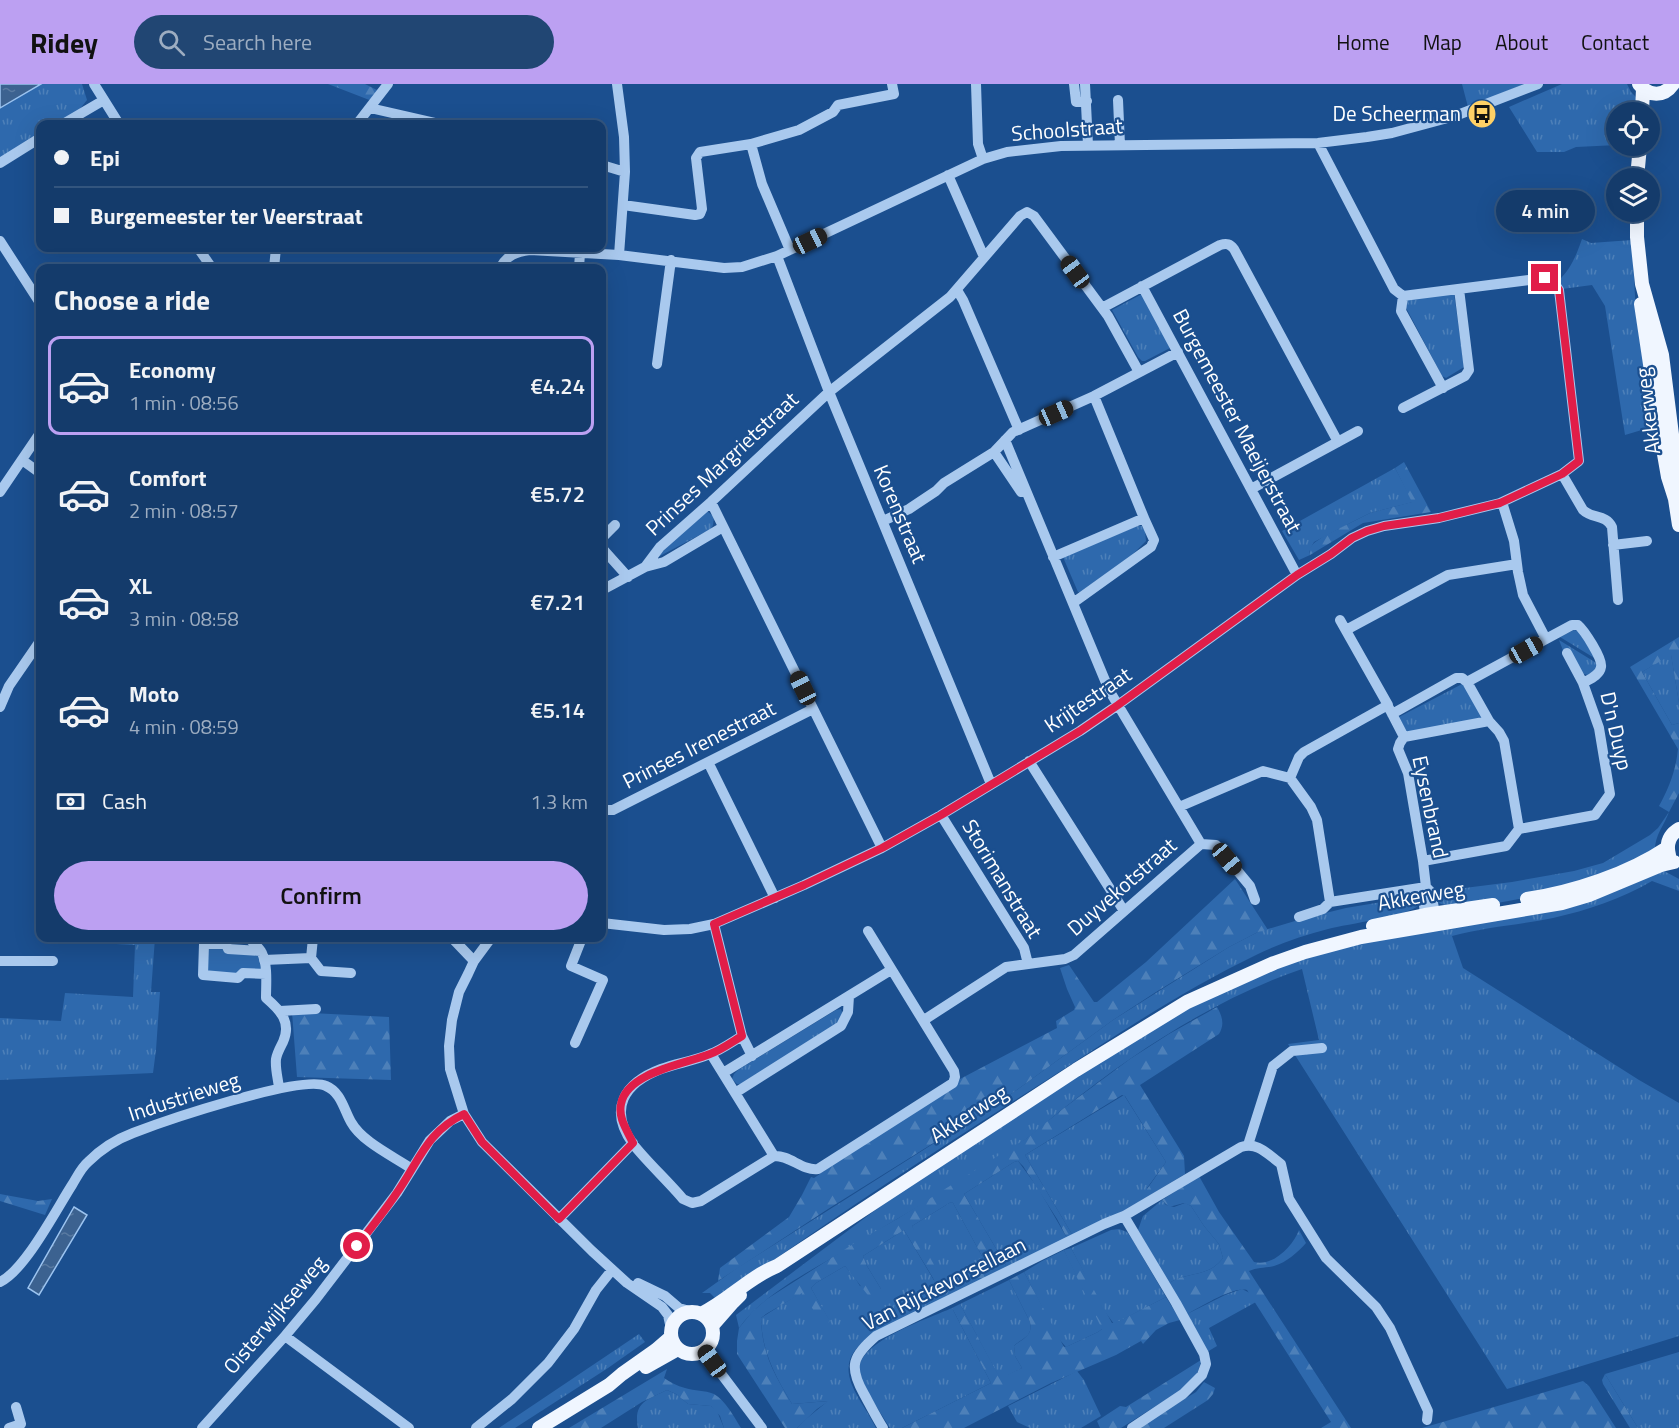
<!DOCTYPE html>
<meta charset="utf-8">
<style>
:root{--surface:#143b6b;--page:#214673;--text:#f1f3f6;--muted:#9dadc1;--line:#33557e;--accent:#bca0f2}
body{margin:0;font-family:"Titillium Web",sans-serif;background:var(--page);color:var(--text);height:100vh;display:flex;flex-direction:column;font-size:22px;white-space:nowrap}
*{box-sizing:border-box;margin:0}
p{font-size:20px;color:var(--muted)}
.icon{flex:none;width:33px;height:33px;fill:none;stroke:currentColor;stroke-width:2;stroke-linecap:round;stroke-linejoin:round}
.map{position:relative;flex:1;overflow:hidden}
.sheet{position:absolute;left:36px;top:180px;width:570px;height:678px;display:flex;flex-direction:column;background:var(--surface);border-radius:12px;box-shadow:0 6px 24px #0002,0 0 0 2px var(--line)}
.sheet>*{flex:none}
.banner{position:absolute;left:36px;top:36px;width:570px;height:132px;border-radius:12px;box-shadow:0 6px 24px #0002,0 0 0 2px var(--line);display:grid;align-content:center;height:132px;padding:0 18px;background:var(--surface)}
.buttons{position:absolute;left:1606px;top:18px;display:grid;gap:12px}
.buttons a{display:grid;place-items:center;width:54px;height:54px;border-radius:50%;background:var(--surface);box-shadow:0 6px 24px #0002,0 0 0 2px var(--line);font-size:30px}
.end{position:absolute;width:27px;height:27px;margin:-14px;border:8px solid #e11d48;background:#fff;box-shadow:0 0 0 3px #fff}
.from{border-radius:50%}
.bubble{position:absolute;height:42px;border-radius:21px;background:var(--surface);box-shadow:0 6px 24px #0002,0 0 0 2px var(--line);font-size:20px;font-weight:600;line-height:42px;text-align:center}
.car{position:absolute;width:18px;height:36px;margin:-18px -9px;border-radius:8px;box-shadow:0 0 4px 2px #0007;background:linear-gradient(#222 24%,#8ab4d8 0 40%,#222 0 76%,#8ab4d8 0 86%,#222 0)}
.banner b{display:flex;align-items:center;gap:21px;height:57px;font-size:22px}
.banner b+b{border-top:2px solid var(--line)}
.banner i{width:15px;height:15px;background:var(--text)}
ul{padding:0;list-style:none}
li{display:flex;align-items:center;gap:18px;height:99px;margin:0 12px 9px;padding:0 6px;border:3px solid transparent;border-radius:12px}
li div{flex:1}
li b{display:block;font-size:22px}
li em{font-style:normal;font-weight:600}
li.active{border-color:var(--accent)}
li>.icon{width:54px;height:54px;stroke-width:1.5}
h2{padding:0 18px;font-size:27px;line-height:72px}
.pay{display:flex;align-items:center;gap:15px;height:66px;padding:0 18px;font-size:22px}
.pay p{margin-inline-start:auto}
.button{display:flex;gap:12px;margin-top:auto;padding:12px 18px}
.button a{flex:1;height:69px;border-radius:36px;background:var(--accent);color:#111;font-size:24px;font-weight:600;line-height:69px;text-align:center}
header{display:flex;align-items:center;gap:36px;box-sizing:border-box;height:84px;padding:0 30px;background:var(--accent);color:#111}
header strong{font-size:28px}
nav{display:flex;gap:33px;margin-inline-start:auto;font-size:21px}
.search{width:420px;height:54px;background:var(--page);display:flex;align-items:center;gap:15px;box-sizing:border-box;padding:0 21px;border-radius:33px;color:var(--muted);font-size:22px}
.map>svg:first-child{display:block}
.grass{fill:url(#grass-tufts)}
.forest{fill:url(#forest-firs)}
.park{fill:#2e69ad}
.water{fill:url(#water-ripples);stroke:#9cc4f0;stroke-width:1.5}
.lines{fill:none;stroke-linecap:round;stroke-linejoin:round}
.minor{stroke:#a9c9ee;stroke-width:10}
.major{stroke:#f0f6ff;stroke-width:14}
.route{stroke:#e11d48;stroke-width:8}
.labels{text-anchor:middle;stroke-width:4.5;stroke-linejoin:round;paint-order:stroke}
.poi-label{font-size:21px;fill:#fff;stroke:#1b4f8f;text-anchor:end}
.street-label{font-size:21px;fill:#fff;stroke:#1b4f8f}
</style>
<header>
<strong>Ridey</strong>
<div class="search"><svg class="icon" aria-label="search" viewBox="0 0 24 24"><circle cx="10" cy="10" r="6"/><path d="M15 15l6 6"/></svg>Search here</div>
<nav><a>Home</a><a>Map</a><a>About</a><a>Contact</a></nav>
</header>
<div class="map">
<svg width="1679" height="1344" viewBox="0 0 1679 1344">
<defs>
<pattern id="grass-tufts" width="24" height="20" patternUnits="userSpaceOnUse" patternTransform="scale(1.5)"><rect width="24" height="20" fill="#2e69ad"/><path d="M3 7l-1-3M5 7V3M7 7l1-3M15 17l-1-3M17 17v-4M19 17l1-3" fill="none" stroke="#4d80b9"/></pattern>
<pattern id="forest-firs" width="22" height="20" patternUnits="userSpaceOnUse" patternTransform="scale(1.5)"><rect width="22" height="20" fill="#2e69ad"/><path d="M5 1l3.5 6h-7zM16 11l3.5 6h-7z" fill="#4d80b9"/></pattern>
<pattern id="water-ripples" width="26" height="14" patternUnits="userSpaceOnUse" patternTransform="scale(1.5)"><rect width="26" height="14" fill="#3c6290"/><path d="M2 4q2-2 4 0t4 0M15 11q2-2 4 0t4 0" fill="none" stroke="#597aa1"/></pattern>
</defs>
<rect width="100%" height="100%" fill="#1b4f8f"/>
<path class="grass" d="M41,0h41l5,16 -8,10 -22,14h-17v11l-40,26v-53z
M1462,0h62l-56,23z
M1562,0h65l4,8 7,7v13h-21v33l-41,2 -12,5h-27l-28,-45z
M1582,155l9,4 41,-3 4,75 17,114h-8l-20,6 -20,-129 -13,-21 -30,4 -4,-8c13,-12 18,-25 24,-42z
M1454,209l10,74 -18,11 -4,-2 -39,-74 8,-4z
M1142,210l28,54 -25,13h-3l-4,-4 -26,-47z
M1395,384l18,34 -43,11 -18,9 -38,20 -5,9 1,4 -11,5 -17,-29z
M707,427l7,6 -1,8 -2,4 -53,28 11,-12z
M1137,442h5l3,5 1,10 -14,14 -52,37h-2l-15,-35z
M1574,546l4,1 18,28 -36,-22z
M1559,556l39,24 -3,6 -7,5 -4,-1 -20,-21z
M1671,570l8,49v20l-7,2 -30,-53z
M1464,599l22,40 -78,15 -9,-21z
M1669,728c-5,14 -15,24 -14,40 -18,8 -36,19 -55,25 -30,10 -138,41 -163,25l-4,-10 79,-10 62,-11 29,-8 47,-28 8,-7z
M1662,783l4,5 13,7v12l-27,-10c-31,18 -64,29 -99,37 -33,7 -68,9 -101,18l11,32 176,112 40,23v233l-172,53 -219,-345 31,-4 -17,-71c-60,20 -120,54 -172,90 -22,15 -44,32 -66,49 -13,10 -25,22 -38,31 -59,40 -122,75 -182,112 -35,21 -81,43 -105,77l-3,-13 158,-119 155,-103 147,-90 91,-43 143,-34z
M1418,812l1,9c-10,11 -72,19 -91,24 -24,6 -50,15 -72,26 -75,36 -144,83 -214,128 -110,70 -219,141 -325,217l-7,-7h-8l35,-25 270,-171 106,-77 116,-73 29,-15 47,-14 41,-10z
M97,854h58l-4,54h9l-4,58 -3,23 -153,7v-62l61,3 4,-28 68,4 2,-52 -38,-2z
M841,925l2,7 -7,9 -95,59h-4l-5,-5 2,-5 4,-4 98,-60z
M1124,1011l42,67 -19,26v9l-22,13 -52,26 -48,-81z
M1018,1077l20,27 29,50 -59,31 -44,-75 50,-32z
M1162,1116l4,5 8,2 11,-4 6,3 13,20 15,18 4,14c-15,20 -35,13 -54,25l-31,-53 5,-14z
M951,1118l2,1 30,55v4l-11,5 17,13 -124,60c-36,29 -4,57 11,88h-79l9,-9 22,-18 -36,3c-17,-29 -30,-51 -31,-86l41,-26 28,30 -19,-34 5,-5 29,-17 10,12 5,8 21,3 -14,-23 -4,-10 41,-26 31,52 -23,-56z
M1119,1145l8,3 5,7 34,58 -52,27 -11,-15 -32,-61 40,-18z
M1064,1166l38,77v2l-4,3 -32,15 -8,-9 -34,-66 18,-11z
M1009,1196l21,42c3,15 -7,15 -16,24l1,10 7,12 -22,11 -40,-75z
M1242,1205l8,4 6,9 -47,26 8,18 -10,6 -20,-38 38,-19z
M952,1224l39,75 -89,45h-12c-7,-12 -30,-44 -31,-57 -1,-30 69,-52 93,-63z
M639,1250l6,8 -37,26 -93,60h-16z
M1679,1268v76h-41l-33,-54z
M1077,1287l7,9 17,36 -20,12h-51l-13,-6 -9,-16z
M667,1306l9,4 12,10 23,2 6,5 7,17h-86c-5,-26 9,-28 29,-38z"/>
<path class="forest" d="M328,0h37l12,6 4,-2 -9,13z
M1404,378l27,50 -68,11 -53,32 -1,-6 5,-6 10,-7 46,-23 42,-11 -17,-34z
M1679,553v66l-8,-48 -29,17 30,53 7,-2v70l-10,19 -10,-6c10,-18 17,-36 19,-57l-48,-82z
M1235,795l33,51 -10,2 -29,15 -73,45 -43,28 -106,77 -179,112 -110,72 2,-13 69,-51 13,-22 9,-18 3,1 3,-2 52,-37 89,-57 2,-3 97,-51 -1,-7 18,-11 1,-3 -8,-18 -7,-21 9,-3 25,37h3l49,-40z
M1217,923c5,9 8,17 2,27l-79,51 44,71 1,18 -38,23v-8l19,-27 -41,-66 -3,-1 -97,60 48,81 -6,2 -10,-19 -34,-53 -5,-5 -4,1 -50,32 44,75 -19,11 -13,-3 -5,-8 12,-7v-4l-30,-55 -2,-1 -39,24 29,51 -5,6 -32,-53 -41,26 4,10 14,23 -1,5 -6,3 -7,-3 -22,-28 -29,17 -5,5 19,33 -5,4 -2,-1 -21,-31 -36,21 -5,4c1,36 13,56 31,86l37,-3 -12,8 -20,19h-12l-48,-74v-13l2,-13 13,-16 15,-13 91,-58 39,-22 130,-81 37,-30 66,-49 39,-25z
M292,928l97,5 2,63 -94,-3z
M1199,1092l20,36 35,50c19,5 39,-16 45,-32l7,13c-9,10 -19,19 -32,23 -9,2 -17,1 -25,5l102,157h-30l10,-6 -84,-132c-14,-4 -46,17 -60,24l-18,-31c19,-12 39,-5 54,-25l-4,-14 -15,-18 -13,-20 -7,-3 -15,4 -7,-7z
M0,1110l38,7 14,-2 -7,16 -45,-14z
M1071,1164l41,75 5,-1 49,-25 14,23 -11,3 -13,7 -13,14 -2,-3 -25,14 -65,28 -87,45h-62l89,-45 -39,-75 8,-4 40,74 22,-10 -7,-12 -1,-10c9,-8 19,-10 16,-24l-21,-42 15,-8 40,75 4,-1 30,-14 4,-3 -35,-72 -3,-7z
M1201,1276c-2,11 -5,17 -12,25l-68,43h-21l-3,-7 23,-15 6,1z
M667,1285l-3,9c6,4 13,8 21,10 10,3 19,2 29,6 12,7 20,23 27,34h-17l-4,-12 -9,-10 -23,-2 -12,-10 -9,-4 -25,12 -41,26h-32z
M1605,1290l33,54h-8l-27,-44 -1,-4z
M1583,1297l6,5 27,42h-194z
M1204,1298l11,6 -2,6 -5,6 -44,28h-27l59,-36z"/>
<path class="park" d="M207,863h14l38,7 2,16 -23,5 -31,-1z"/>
<path class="water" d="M0,0h41l-41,24z
M74,1123l13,8 -48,80 -11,-7z"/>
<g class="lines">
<path class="minor" d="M94,0l25,40
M617,0l7,53 1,35 -6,83
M976,0l2,60 5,15
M1074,0l2,18 11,-1
M1085,0l3,61
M1118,16l2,45
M370,24l70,16
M63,40l41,-24
M357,40l31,-40
M751,60l11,40 28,66
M0,79l40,-25
M602,81l23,7
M948,91l36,82
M623,121l72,10 5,-1 2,-5 -6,-51 4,-6 51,-8 48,-14 34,-18 5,-7 56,-11 -2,-10
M0,157l40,62
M198,164l14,20
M777,172l52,136 162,392
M274,184l2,-20
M500,184c7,-13 16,-16 30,-18l89,5 105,13 18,-1 35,-11 206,-97 24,-7 54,-6 257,-3 49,-6 25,-4 63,-17 83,-32
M579,184l1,-15
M1142,202l155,289
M957,206l6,10 56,130
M1403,212l-2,15 42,77
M1102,224l118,-63c7,-2 10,-1 14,4l104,193
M657,280l14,-104
M1094,312l50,122
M1403,324l62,-32 4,-6 -10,-81
M1005,356l104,250 92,154
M994,368l27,40
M22,376l18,13
M1562,390l21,36c9,9 23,4 29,17l6,73
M1251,405l107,-58
M0,408l40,-59
M711,418l171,346
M883,437l26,-12 27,-18 8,-8 50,-31 19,-20 81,-36 84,-44
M602,454l13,-13
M1613,461l34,-4
M602,464l26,29
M1053,473l91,-39 10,22 -3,7 -78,56
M645,483l15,-20 51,-45 118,-110 121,-95 70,-81 7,-4 7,4 74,100 31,56
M602,506l43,-23 19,-5 59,-35
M1346,546l102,-55 69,-11
M1567,569l16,30
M1467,598l22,39 10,11 5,9 15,88
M0,623l9,-21 31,-45
M1389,624l15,29 -4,6 -2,6 10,24 15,88 3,26 -3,8 2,20
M1392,630l64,-36h6l5,4 79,-43 -23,-44 -5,-23 -4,-31 -12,-39
M1404,653l85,-16
M1029,677l95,150
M708,678l67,136
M1290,694l21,29 6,13 13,82
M1179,723l84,-36 27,7 9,-21 5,-5 84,-47 -48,-85
M602,726h11l200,-101
M941,731l83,133 4,16
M1201,760l15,1 34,41 5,14
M1423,777l83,-15 13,-17 76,-14 15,-21 -11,-66 -16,-45c7,-4 17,-8 18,-16 2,-8 -17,-37 -23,-42h-6l-26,14
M1426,803l5,5 4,22
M1299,833l24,-8 7,-7 96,-15
M602,839l62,7 26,-1 24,-5 90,-39 78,-37 59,-33 139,-84 38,-26 179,-130 34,-21 21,-16 15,-7 17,-5 55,-8 61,-15 62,-29 17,-13 -20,-171 -6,-9 -8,-3 -142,18 -9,-7 -76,-146
M714,840l28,112 10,20
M249,854c3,4 10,9 13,15 6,13 4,31 4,45 14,12 26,24 17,44 -3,6 -6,11 -7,17 -1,10 2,19 3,29
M452,854l22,23
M491,854l-17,23 -6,13 -9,18 -7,28 -3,26 1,23 14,45 18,28 110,109 35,32 35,24 6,8 3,14
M261,867l-33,-2 -2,-5h-22l-1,31 35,3 5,-5 23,1
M311,874l2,-20
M264,876l47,-2 10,13 30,2
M0,877h53
M280,927l36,-2
M924,936l82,-53 59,-8 9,-4 127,-111
M742,952c-10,6 -21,14 -32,18 -16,7 -33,9 -49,15 -37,14 -53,40 -28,75 14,18 35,37 50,55l9,4 9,-2 73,-45c16,-1 28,15 44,13l135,-86 2,-6 -1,-6 -86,-140
M575,959l28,-63 -32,-14 11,-28
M711,970l63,102
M723,989l168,-103
M735,1009l106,-67 7,-14 1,-16
M1248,1061l25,-79 19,-15 30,-3
M1124,1132l52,87 28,51 2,10 -4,11 -19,19 -51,34
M559,1135l74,-76
M0,1198c25,-12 56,-72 72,-97 5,-8 9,-17 16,-23 12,-12 29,-23 45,-29 31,-12 169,-59 193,-47 15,6 18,24 25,36 11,20 42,34 61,47
M638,1199l27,13 14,12 14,4
M285,1252l124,92
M704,1267l58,77
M9,1344l12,-4 -5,-17
M202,1344l83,-92 31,-37 81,-106 33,-53 20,-19 14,-7
M476,1344l36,-29 36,-36 26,-34 22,-39 16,-20
M883,1344c-7,-11 -13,-23 -19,-34 -16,-28 -11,-38 12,-58l228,-112 20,-8 117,-69c18,-5 26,7 40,17l8,35 37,59 50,49 14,21 38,83 -1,9"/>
<path class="major" d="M1639,0c10,13 25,13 34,0
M1642,28l1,-23
M1637,94l3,-32
M1637,128v25l5,47 20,71 15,119 -2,25
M1641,220l19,127 8,46 7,22 4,26
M1669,771c-3,-11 0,-20 10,-26
M1527,815c47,-7 101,-25 140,-51
M1373,842l52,-11 68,-10
M671 1249a21 21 0 1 1 42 0a21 21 0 1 1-42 0Z
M701,1230c27,-13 48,-37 76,-48l299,-196 111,-68 87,-39 31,-11 56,-15 201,-34 27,-8 72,-30 13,-3
M712,1242l21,-24 7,-7
M646,1283l32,-18
M539,1344l70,-43 13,-11 34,-24 15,-13"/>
</g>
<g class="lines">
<path class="route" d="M357,1162c13,-17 27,-34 39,-52 23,-32 30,-62 68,-80l18,28 77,77 74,-76c-6,-13 -15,-25 -12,-39 6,-32 64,-40 89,-50 11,-4 22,-12 32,-18l-28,-112 90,-39 78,-37 59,-33 139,-84 38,-26 179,-130 34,-21 21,-16 15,-7 17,-5 55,-8 61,-15 62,-29 17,-13 -20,-171 -6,-9 -8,-3"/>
</g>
<defs>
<g id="bus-disc" transform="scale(1.5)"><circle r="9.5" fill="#ffd166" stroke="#1b4f8f"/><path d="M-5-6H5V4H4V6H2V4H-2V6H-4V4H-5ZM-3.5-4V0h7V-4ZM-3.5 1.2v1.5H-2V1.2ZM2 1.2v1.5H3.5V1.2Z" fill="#111"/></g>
</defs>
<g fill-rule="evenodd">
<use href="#bus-disc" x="1482" y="30"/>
</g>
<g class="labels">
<g class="poi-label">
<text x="1461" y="37">De Scheerman</text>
</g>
<g class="street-label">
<text transform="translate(1067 46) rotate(-4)" y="7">Schoolstraat</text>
<text transform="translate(1648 327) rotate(-97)" y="7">Akkerweg</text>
<text transform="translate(1237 337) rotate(62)" y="7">Burgemeester Maeijerstraat</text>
<text transform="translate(722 380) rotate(-43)" y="7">Prinses Margrietstraat</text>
<text transform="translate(900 430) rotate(67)" y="7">Korenstraat</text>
<text transform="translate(1088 616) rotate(-34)" y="7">Krijtestraat</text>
<text transform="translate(1616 647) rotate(77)" y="7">D'n Duyp</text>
<text transform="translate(699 661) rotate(-27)" y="7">Prinses Irenestraat</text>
<text transform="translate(1430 723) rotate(78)" y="7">Eysenbrand</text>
<text transform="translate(1002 795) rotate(59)" y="7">Storimanstraat</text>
<text transform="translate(1122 803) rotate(-41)" y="7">Duyvekotstraat</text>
<text transform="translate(1421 812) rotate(-10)" y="7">Akkerweg</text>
<text transform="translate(184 1013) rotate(-18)" y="7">Industrieweg</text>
<text transform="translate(969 1030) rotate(-33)" y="7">Akkerweg</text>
<text transform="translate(944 1200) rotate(-27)" y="7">Van Rijckevorsellaan</text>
<text transform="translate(275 1231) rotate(-50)" y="7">Oisterwijkseweg</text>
</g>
</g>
</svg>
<div class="buttons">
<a><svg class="icon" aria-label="locate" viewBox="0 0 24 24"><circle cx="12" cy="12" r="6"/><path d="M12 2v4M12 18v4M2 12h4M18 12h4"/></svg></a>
<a><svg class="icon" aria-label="layers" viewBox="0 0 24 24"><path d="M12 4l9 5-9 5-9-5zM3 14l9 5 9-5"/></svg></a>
</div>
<i class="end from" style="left:357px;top:1162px"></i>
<i class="end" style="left:1545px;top:194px"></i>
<div class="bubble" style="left:1496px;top:106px;width:99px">4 min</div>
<i class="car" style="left:810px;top:157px;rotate:65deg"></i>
<i class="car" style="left:1075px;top:188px;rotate:324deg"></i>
<i class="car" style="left:1056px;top:329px;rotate:66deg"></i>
<i class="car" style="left:1526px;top:566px;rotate:61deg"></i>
<i class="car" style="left:803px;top:604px;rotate:334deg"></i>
<i class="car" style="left:1227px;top:775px;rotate:140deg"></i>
<i class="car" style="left:712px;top:1277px;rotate:324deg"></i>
<div class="banner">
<b><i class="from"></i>Epi</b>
<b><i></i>Burgemeester ter Veerstraat</b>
</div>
<section class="sheet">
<h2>Choose a ride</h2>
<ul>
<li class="active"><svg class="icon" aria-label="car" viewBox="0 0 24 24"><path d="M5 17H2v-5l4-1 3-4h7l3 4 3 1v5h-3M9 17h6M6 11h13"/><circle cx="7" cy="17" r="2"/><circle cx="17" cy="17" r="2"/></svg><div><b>Economy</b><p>1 min · 08:56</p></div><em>€4.24</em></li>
<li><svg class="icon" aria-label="car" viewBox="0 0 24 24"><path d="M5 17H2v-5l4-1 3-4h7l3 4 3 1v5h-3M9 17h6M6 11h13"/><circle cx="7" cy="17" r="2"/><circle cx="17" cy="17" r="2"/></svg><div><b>Comfort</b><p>2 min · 08:57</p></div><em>€5.72</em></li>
<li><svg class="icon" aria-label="car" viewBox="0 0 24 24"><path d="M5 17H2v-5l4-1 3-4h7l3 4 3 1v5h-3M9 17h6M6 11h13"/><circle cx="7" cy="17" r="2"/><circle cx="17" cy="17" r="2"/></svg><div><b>XL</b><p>3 min · 08:58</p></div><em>€7.21</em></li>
<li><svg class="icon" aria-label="car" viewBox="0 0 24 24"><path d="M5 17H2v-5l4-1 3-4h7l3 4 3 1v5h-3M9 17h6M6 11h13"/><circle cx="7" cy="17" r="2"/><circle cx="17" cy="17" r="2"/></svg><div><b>Moto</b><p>4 min · 08:59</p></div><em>€5.14</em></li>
</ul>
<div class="pay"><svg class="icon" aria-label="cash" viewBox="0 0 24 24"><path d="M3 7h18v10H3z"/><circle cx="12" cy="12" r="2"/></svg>Cash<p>1.3 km</p></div>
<div class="button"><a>Confirm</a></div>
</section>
</div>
